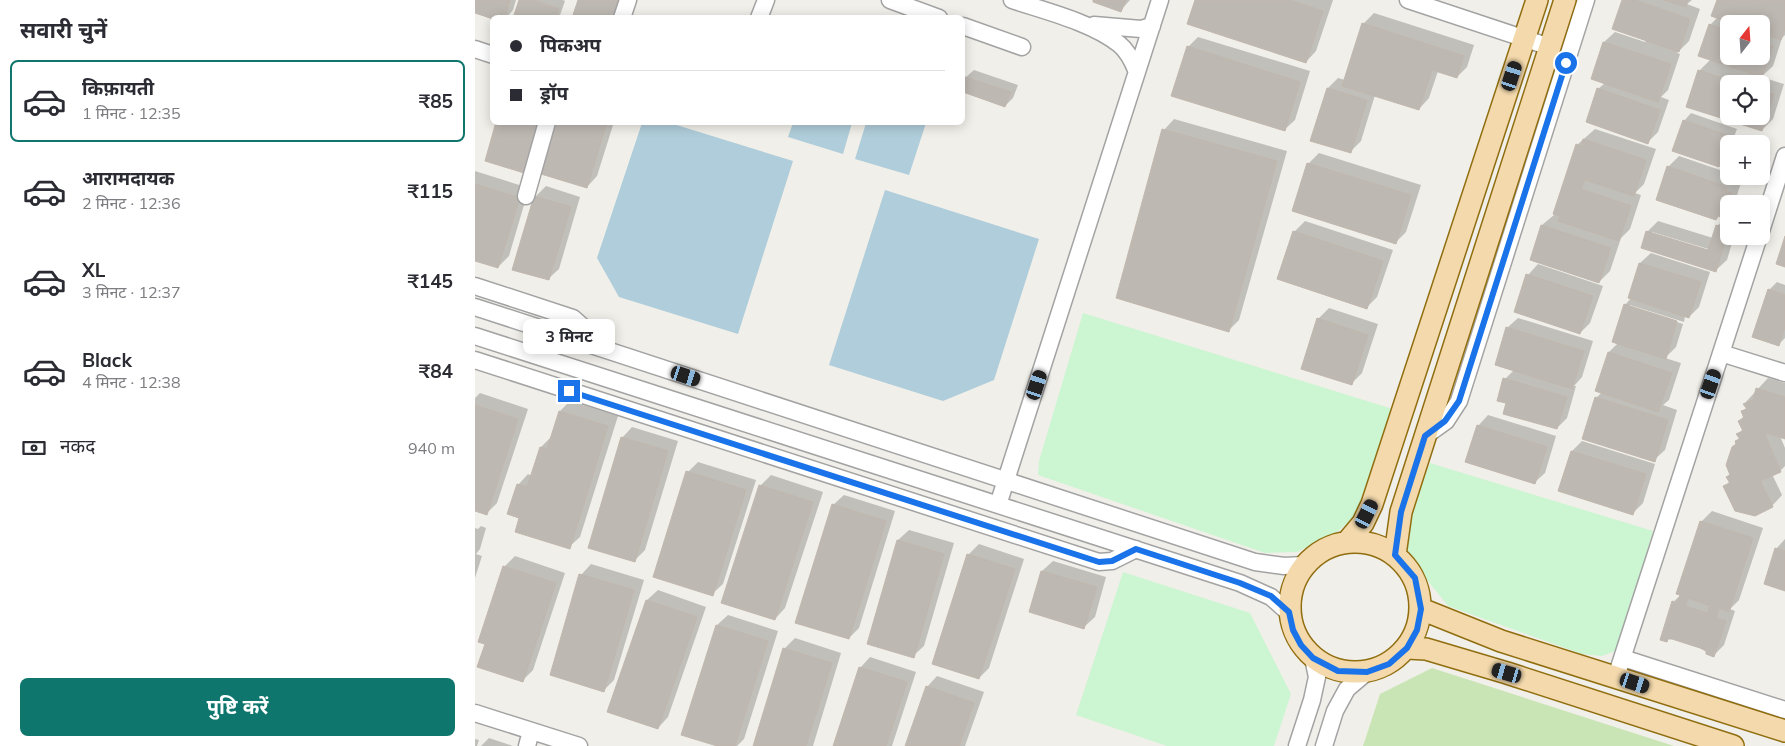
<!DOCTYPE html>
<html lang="hi">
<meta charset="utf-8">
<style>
:root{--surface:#fff;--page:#f7f7f7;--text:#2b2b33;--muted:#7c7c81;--line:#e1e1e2;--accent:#0f766e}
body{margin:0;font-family:Mulish,"Noto Sans Devanagari",sans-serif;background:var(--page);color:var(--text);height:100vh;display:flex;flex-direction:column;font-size:19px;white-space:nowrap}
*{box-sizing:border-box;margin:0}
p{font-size:16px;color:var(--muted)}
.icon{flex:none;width:28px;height:28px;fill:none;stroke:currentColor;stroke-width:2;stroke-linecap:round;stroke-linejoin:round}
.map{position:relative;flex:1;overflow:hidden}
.details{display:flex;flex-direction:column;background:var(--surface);width:475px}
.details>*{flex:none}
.top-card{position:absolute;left:15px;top:15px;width:475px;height:110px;border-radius:8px;box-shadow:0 2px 12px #0003;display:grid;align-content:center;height:110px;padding:0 20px;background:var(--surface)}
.needle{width:32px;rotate:17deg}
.fabs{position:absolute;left:1245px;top:15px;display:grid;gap:10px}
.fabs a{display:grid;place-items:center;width:50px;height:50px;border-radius:8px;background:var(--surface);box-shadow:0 2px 12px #0003;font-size:25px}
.end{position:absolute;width:22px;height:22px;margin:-11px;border:6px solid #1a73e8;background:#fff;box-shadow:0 0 0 2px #fff}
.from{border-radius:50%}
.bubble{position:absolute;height:35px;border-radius:8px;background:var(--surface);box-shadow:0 2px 12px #0003;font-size:16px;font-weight:700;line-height:35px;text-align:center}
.car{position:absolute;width:15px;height:30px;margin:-15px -8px;border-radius:6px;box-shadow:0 0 4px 1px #0007;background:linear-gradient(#222 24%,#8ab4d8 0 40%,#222 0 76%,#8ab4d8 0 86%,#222 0)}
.top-card b{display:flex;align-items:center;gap:18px;height:48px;font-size:19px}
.top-card b+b{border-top:1px solid var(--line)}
.top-card i{width:12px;height:12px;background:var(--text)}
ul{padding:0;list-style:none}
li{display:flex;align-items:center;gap:15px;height:82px;margin:0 10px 8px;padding:0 10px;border:2px solid transparent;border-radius:8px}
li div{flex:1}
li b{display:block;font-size:19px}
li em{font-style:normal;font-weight:700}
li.selected{border-color:var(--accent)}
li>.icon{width:45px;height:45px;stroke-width:1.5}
h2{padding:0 20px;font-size:22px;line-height:60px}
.pay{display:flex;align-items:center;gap:12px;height:55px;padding:0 20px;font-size:19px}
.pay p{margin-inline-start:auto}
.action{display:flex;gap:10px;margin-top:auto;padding:10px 20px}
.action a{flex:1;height:58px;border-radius:8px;background:var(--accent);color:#fff;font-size:20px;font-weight:700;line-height:58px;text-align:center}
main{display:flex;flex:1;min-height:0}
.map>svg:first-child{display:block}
.grass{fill:#cae5b5}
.park{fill:#ccf5d2}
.water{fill:#afcdda}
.shadow{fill:#0003;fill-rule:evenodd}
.building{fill:#beb8b2;stroke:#c1b7ad;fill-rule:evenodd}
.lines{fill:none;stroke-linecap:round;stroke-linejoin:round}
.minor-casing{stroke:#a3a3a3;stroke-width:19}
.major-casing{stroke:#906e10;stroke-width:24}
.minor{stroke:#fff;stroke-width:16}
.major{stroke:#f3d9ac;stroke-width:21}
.route{stroke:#1a73e8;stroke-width:6}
</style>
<main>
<section class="details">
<h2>सवारी चुनें</h2>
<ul>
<li class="selected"><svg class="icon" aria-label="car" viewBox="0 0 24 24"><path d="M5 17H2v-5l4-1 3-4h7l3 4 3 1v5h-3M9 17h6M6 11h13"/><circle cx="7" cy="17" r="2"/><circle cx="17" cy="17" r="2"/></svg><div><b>किफ़ायती</b><p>1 मिनट · 12:35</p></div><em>₹85</em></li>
<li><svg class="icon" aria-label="car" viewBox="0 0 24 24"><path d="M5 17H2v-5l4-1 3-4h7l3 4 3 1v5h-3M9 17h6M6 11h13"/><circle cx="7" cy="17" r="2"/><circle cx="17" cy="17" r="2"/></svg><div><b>आरामदायक</b><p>2 मिनट · 12:36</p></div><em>₹115</em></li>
<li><svg class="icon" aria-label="car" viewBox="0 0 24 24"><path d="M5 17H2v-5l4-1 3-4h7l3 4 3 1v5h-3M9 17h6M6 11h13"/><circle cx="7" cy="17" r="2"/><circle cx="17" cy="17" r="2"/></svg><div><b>XL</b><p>3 मिनट · 12:37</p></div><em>₹145</em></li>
<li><svg class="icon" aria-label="car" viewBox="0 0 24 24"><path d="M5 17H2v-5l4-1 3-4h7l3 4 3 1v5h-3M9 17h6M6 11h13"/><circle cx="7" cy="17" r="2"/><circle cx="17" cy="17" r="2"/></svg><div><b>Black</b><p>4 मिनट · 12:38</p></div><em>₹84</em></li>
</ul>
<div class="pay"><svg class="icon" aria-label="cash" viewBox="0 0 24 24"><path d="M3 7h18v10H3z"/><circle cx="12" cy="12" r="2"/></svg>नकद<p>940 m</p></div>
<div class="action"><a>पुष्टि करें</a></div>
</section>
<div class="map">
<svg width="1310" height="746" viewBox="0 0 1310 746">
<rect width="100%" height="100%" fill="#f1efe9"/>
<path class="grass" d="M957,668l242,78h-311l17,-52z"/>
<path class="park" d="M608,313l313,97 -35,101 -24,21 -40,20 -32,1 -227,-78 1,-14z
M955,463l223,68 -35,119 -16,6 -20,-2 -134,-48 -40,-50 -1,-23 6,-25z
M648,572l127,41 41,81 -17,52h-107l-91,-31z"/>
<path class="water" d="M167,123h28l123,38 -55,173 -119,-37 -22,-39z
M318,123v-1l59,1 -9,31 -55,-17z
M391,123h60l-17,52 -54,-16z
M410,190l154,49 -45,141 -51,21 -114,-36z"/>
<path class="shadow" d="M0,0h41l-3,10 -7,8h-13l-18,-6z
M45,0h43l2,1 -6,17h-45z
M620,0h35l-9,10z
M721,0h137l-17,51 -10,11z
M1148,0h69l-5,4 13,5 -11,32 -12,12 3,1 -12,36 -7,7 8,3 -11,32 -10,10 -50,-53 7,-6 -1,-41 11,-10 30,10 1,-2z
M1243,0h67v35l-3,3 -9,28 -12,11 23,7 -11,35 -11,11 -74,-24 11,-35 12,-12 -1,-34 8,-8zM1254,24h32v32h-32zM1254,84h32v32h-32z
M899,13l100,32 -7,22 -10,10 -19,-6 -9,27 -10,11 -44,-14 -14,46 -11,11 -22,-64 10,-10 7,2 18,-56z
M723,37l112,34 -15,49 -11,10 -96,-83z
M499,70l44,15 -5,13 -8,8 -42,-15 3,-14z
M1216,113l46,16 -6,15h-2l-3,14 -7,7 -35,-44z
M699,119l113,32 -48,169 -10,10 -65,-200z
M83,122h56l-17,54 -10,11z
M1120,129l61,20 -12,35 -9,9 6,2 -11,34 -9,9 -11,33 -11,11 -68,-23 11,-34 12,-10 23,-70z
M844,153l102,32 -15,47 -10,10 -88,-78z
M1204,156l50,17v3h8l-2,5 6,2 -7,21h-5v6l-6,6 -4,-1 -3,4 -48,-52z
M0,171l54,17 -20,68 -11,11 -23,-7z
M71,186l34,11 -21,72 -11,10 -13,-82z
M1253,216l1,20h5l-7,24 -11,10 -69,-38 11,-11 55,17 4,-12zM1177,232l63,19 -1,2 -62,-19z
M830,221l88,29 -16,47 -11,11 -72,-76z
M1176,253l59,19 -11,35 -10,10 -4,-1 -1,6 -54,-17v2l53,17 -7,23 -11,11 16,5 -12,37 -6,5 14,5 -12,40 -11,10 -58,-62 6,-6 7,-40 9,-9 7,-38 6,-7h-2l11,-35z
M1063,264l65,22 -13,37 -10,10 -52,-58z
M1302,282l8,3v53l-7,7 -9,-55z
M854,308l49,16 -16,49 -11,11 -33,-65z
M1043,318l75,23 -11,36 -8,9h2l-9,32 -10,10 -52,-49 9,-9 -7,-42z
M1293,378l17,5v55l-5,-2 5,12v18l-5,5 -8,3 10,21 -10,11 -47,-20 5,-5 -3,-4 4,-3 6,-31 -1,-2 4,-4 -2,-3 5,-5 -4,-8 5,-5 -2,-4 5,-5 -3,-3z
M5,393l48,16 -31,94 -10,10 -12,-3v-112z
M95,401l48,15 -38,121 -11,10 -48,-30 -3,-32 10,-11 4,2 9,-29 11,-11 8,-25z
M1013,415l68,21 -11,37 -11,10 -56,-57z
M157,427l46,14 -33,109 -10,10 -13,-122z
M1107,441l73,23 -12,39 -10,10 -73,-23 12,-39z
M223,462l58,18 -33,104 -11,10 -24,-122z
M296,475l52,17 -38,116 -10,11 -15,-133z
M369,495l51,16 -36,117 -10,10 -16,-133z
M1237,511l51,17 -24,72 -9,9 5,2 -11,34 -10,10 -6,-4 -35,-49 9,-8 -4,-1 24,-72z
M6,526l5,2 -6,21 -4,5 6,2 -7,22v-50l3,1z
M434,530l45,13 -30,103 -11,10 -45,-13 30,-103z
M1310,539v50l-9,-40z
M504,544l45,15 -35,109 -10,10 -11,-123z
M40,556l50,17 -32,97 -11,11 -36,-37 19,-78z
M578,561l53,16 -11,40 -11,10 -42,-56z
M116,564l53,16 -30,100 -10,10 -23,-115z
M183,590l48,17 -38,110 -10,11 -49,-17 38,-111z
M253,615l50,16 -34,108 -7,7h-16l-4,-121z
M320,638l46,15 -28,93h-59l30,-97z
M395,657l46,15 -24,74h-58l26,-78z
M462,676l47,16 -19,54h-58l20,-59z
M14,738l24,8h-32z
M0,739l4,1 -2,6h-2z"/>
<path class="building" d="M0,0h35l-5,18 -12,1 -18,-6z
M44,0h15l25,9 -4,9h-42z
M103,0h42l-5,18h-43z
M618,0h33l-5,12 -28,-10z
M720,0h95l33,11 -17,52 -119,-39z
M1147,0h13l55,19 -11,33 -67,-23z
M1189,0h24l-2,7z
M1242,0h68v29l-4,11 -20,-7v-9h-28l-22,-8z
M887,23l102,33 -7,22 -25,-8 -13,40 -77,-24z
M1234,24l20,7v25h32v-14l12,4 -11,31 -64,-21z
M1128,42l68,22 -13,38 -67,-23z
M712,46l113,36 -15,49 -114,-35z
M1223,70l43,14h-12v32h32v-26l13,4 -12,37 -76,-24z
M490,77l46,15 -6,15 -42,-15v-8z
M852,88l40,12 -16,53 -41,-12z
M1122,88l63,22 -12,34 -62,-22z
M1208,120l47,16 -11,31 -47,-16z
M21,122h44l-16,51 -39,-12z
M82,122h50l-20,66 -46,-14z
M687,129l115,32 -48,171 -113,-34z
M1108,139l63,21 -12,36 -49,-16 -4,9 50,17 -12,35 -61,-20 2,-5 -7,-2 23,-70 5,2z
M832,163l104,32 -15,49 -104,-33z
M1192,166l60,21 -1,4 6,2 -9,25 -5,-2 -2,4 -60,-20z
M0,184l45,14 -22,70 -23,-7z
M59,196l37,11 -22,73 -37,-10z
M1066,225l70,23 -12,35 -69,-23z
M1241,225l13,4 -13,43 -75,-24 5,-17 62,19z
M818,231l90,30 -16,48 -90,-30z
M1310,236v31l-9,-3z
M1164,263l62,19 -12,36 -61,-20z
M1051,274l67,22 -13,38 -66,-22z
M1293,289l17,6v32l-6,19 -27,-9z
M1149,304l53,17 -11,38 -54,-17z
M842,318l51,17 -16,50 -51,-16z
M1031,327l78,24 -12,38 -77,-24z
M1133,352l64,21 -14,39 -63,-21z
M1028,378l64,19 -10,32 -54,-15 3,-11 -9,-2z
M1281,388l29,9v42l-21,-7 17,40 -21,9 13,26 -18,9 -20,-5 -12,-25 7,-3 -4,-6 4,-2 -4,-10 6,-18 4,-3 -1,-3 5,-2 -4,-5 7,-3 -5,-10 6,-3 -3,-7 6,-2 -4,-5 10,-4z
M1120,397l73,23 -13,42 -73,-23z
M0,405l43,14 -31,96 -12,-4z
M84,411l49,15 -38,123 -55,-17 4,-14 -12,-4 10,-30 10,3 13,-40 7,2z
M1002,425l70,22 -12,37 -70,-22z
M146,437l47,14 -33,111 -47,-14z
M1096,451l75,23 -13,41 -75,-24z
M211,471l60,19 -33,106 -60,-19z
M284,485l54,17 -38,118 -54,-17z
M357,504l54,17 -37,118 -54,-16z
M1225,521l53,17 -24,74 -10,-4 -3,10 10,3 -12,36 -8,-3v-3l-6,-3 -28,-9h-4l-1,3 -7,-2 12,-39 5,2 3,-8 -4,-1zM1213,598l22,8 -3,7 -22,-7z
M422,540l47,14 -30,104 -47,-14z
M1300,548l10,3v40l-21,-7z
M492,554l48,15 -36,110 -47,-15z
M28,566l53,17 -33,99 -46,-15 8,-23 -7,-2z
M566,571l56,16 -13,42 -55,-17z
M104,574l55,16 -30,102 -54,-17z
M171,600l51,17 -39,112 -51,-17z
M241,625l52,16 -33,105h-18l-36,-11z
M308,648l49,15 -26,83h-53z
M384,667l48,15 -21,64h-53z
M451,686l48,17 -15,43h-54z"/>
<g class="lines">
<g class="minor-casing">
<path id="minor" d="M415,0l49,18
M537,0c33,11 79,22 107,44 9,7 14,18 18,28
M933,0l142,47
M147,18l6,-18
M284,18l7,-18
M619,25l47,4 11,-3
M488,26l59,21
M0,49l18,6
M51,196l21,-74
M1286,231l24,-75
M0,286l98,32 9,8 10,19
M0,307l780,255 29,4 20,-1
M0,336l765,247 31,14 18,16
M1246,353l64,20
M0,360l624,202 13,-1 24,-12
M950,436l21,-15 13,-20 127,-401
M523,505l162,-505
M1148,658l162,52
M1141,677l143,-441
M0,713l104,33
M52,746l4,-15
M822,746l15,-46 5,-23 -4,-19
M849,746l11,-35 12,-22 20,-17"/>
</g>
<g class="major-casing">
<path id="major" d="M815 607a65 65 0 1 1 130 0a65 65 0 1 1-130 0Z
M872,542l16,-19 9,-19 165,-504
M920,555l6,-43 164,-512
M946,609l80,32 284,90
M932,648l19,1 81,24 226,73"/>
</g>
<use href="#minor" class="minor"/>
<use href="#major" class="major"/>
</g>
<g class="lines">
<path class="route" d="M94,391l530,171 13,-1 24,-12 104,34 31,13 18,16 4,18 8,15 12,13 25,13 29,1 22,-8 18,-16 10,-18 4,-21 -6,-31 -20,-23 6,-43 24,-76 20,-15 14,-20 107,-338"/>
</g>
</svg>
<div class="fabs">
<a><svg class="needle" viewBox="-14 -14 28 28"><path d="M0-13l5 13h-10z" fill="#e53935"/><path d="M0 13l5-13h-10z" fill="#7c7c81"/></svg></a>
<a><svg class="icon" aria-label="locate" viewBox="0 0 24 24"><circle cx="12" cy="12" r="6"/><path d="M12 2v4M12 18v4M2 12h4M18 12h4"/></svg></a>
<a>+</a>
<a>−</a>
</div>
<i class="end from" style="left:1091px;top:63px"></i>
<i class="end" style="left:94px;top:391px"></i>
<div class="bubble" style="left:48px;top:319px;width:92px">3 मिनट</div>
<i class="car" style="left:1037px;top:76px;rotate:18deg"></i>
<i class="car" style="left:211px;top:376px;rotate:108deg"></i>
<i class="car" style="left:1236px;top:384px;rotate:19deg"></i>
<i class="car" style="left:562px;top:385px;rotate:18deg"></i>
<i class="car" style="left:892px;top:514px;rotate:27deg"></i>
<i class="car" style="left:1032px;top:673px;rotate:286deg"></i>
<i class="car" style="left:1160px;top:683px;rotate:108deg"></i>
<div class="top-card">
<b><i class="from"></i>पिकअप</b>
<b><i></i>ड्रॉप</b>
</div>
</div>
</main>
